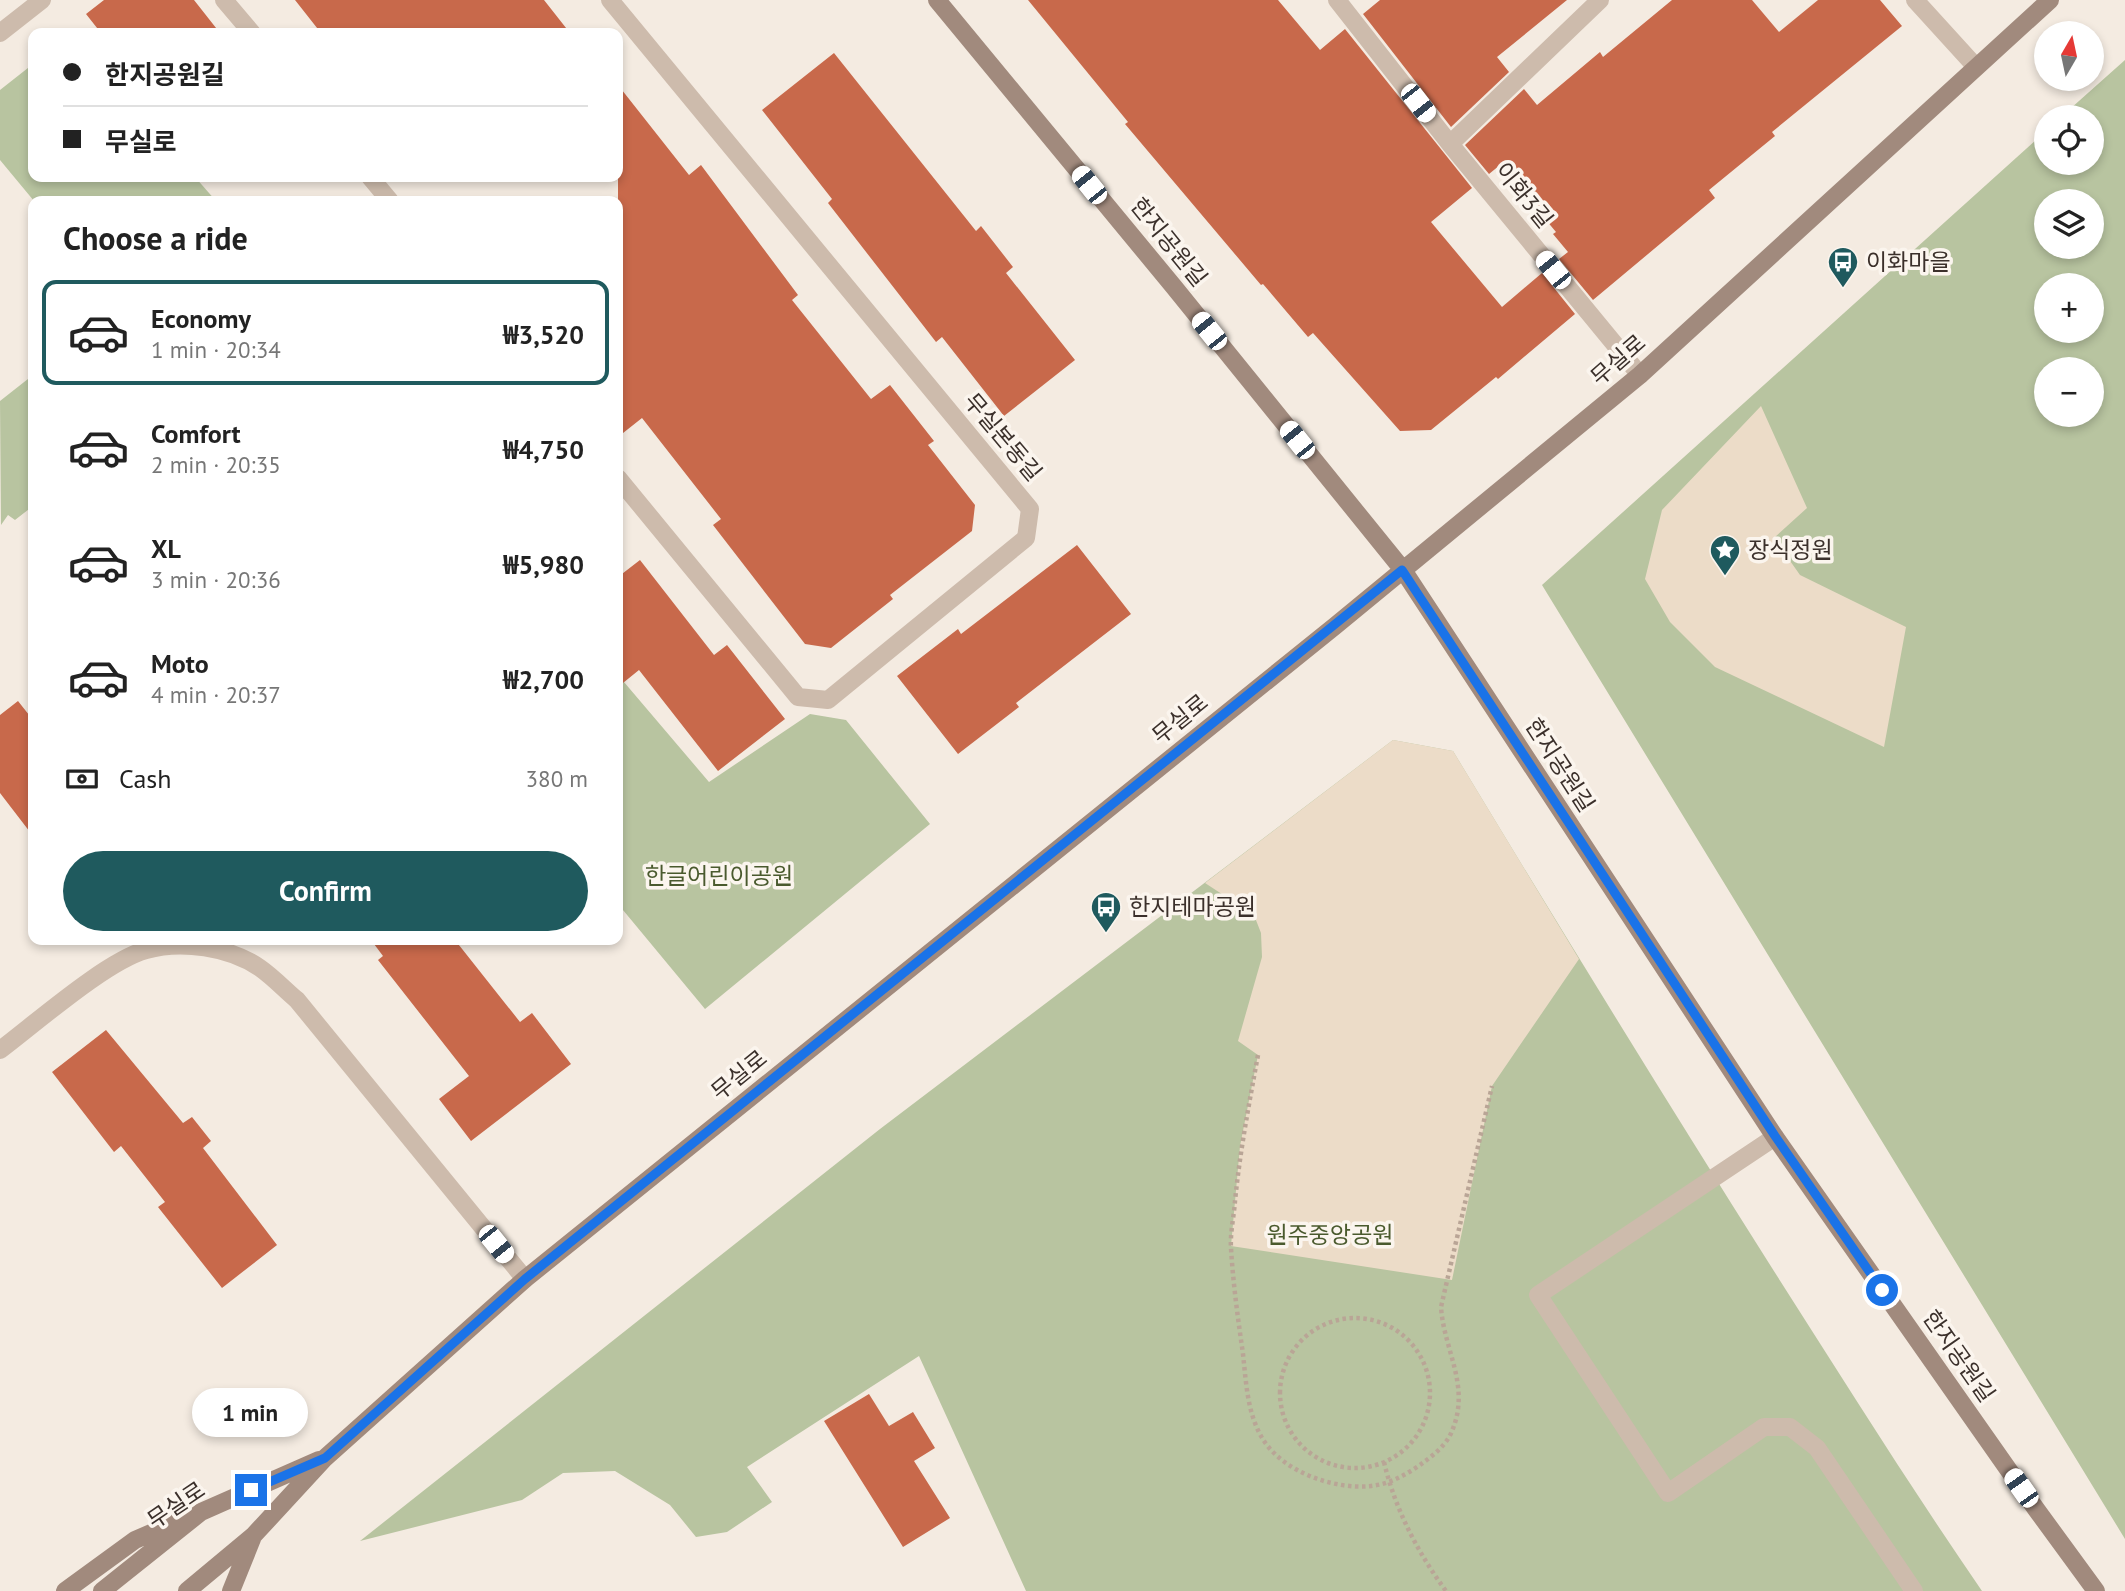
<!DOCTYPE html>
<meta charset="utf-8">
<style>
:root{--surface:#fff;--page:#f6f6f6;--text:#222;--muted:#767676;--line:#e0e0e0;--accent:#1f5a5e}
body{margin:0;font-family:"PT Sans","Noto Sans KR",sans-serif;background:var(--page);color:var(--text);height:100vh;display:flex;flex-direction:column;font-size:26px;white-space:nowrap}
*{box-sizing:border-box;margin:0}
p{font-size:23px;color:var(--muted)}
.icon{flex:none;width:38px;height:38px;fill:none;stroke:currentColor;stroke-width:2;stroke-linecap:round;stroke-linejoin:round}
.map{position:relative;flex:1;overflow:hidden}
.side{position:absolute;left:28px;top:196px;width:595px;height:749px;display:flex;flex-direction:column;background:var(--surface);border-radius:14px;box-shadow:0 4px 10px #0003}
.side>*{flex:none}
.top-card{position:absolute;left:28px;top:28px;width:595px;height:154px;border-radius:14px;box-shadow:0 4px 10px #0003;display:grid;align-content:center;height:154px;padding:0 35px;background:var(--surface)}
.needle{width:46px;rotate:9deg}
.buttons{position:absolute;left:2034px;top:21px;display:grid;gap:14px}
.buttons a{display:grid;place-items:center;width:70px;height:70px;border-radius:50%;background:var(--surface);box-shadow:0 4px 10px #0003;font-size:35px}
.end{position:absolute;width:32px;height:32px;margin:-16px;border:9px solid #1a73e8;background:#fff;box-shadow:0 0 0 4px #fff}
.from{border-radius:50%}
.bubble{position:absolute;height:49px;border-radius:24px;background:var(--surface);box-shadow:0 4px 10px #0003;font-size:23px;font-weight:800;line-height:49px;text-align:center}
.car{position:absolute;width:21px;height:42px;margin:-21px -10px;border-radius:9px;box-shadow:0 0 5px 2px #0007;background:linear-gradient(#fff 24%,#345 0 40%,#fff 0 76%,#345 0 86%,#fff 0)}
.top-card b{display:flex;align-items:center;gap:24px;height:66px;font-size:26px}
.top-card b+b{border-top:2px solid var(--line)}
.top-card i{width:18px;height:18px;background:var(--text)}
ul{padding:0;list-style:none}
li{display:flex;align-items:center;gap:21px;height:105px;margin:0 14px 10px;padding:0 21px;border:4px solid transparent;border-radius:14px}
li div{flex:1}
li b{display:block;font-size:26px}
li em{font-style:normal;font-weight:800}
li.selected{border-color:var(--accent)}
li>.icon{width:63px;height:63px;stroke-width:1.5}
h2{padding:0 35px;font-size:32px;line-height:84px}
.pay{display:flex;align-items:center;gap:18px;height:77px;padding:0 35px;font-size:26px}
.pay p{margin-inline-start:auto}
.action{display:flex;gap:14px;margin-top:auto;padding:14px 35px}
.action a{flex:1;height:80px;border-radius:42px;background:var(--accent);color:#fff;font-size:28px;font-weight:800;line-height:80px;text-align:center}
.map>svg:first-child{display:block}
.green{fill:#b8c4a0;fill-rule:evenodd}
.plaza{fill:#ecdcc8}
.building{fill:#c8694b}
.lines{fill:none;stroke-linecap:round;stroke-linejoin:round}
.path{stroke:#b9a596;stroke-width:4.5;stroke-dasharray:3.5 3.5;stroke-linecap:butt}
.lane{stroke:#cdbbac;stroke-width:18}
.street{stroke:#cdbbac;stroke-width:18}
.secondary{stroke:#a18a7d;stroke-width:18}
.route{stroke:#1a73e8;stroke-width:9}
.labels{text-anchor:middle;stroke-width:7;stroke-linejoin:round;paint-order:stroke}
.street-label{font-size:23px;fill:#3b302b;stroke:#fbf5ee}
.poi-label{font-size:23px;fill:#3b302b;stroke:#fbf5ee;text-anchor:start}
.park-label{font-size:23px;fill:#4a5a2e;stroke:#fbf5ee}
</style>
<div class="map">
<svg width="2125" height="1591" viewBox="0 0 2125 1591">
<rect width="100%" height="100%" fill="#f4ebe1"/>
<path class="green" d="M2125,60v1479l-583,-954 504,-454v32h45v-46h-30zM2046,201h45v46h-45zM2046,285h45v46h-45zM2046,369h45v46h-45z
M33,64v113h162l21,24h-182l-34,-41v-70z
M33,375v131l-18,14 -7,-5 -7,10 -1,-124z
M618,675l91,107 101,-68 36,6 84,104 -225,185 -87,-105z
M1393,740l60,11c105,174 211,346 319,517 69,108 137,217 210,323h-956l-107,-235 -172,111 25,35 -45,30 -31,5 -26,-32 -55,-34 -52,2 -41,27 -162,41 520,-412z"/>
<path class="plaza" d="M1761,406l46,102 -33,30 26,37 106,52 -22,120 -169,-80 -45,-45 -25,-43 17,-69z
M1393,740l60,11 126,208 -87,127 -40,194 -221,-34 9,-100 18,-91 -20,-14 24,-84 -1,-24 -7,-18 -49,-32z"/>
<path class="building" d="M104,0h90l26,33h-119l-15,-19z
M295,0h249l26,33h-249z
M1028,0h250l42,50 25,-21 127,159 -41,34 71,85 40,-34 33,41 -77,65 -2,-2 -65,53 -31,1 -87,-98 -5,4 -45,-53 -2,1 -136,-161 3,-2z
M1380,0h187l-70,57 12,15 -58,55 -88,-113z
M1672,0h80l27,32 39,-32h62l22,26 -130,106 3,4 -66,54 6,8 -122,102 -34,-41 9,-7 -15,-18 3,-2 -56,-67 -11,9 -24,-29 59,-56 13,16 63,-53 3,5z
M834,53l142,178 5,-5 32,41 -7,6 69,87 -71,56 -62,-79 -6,5 -108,-139 4,-4 -70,-89z
M618,85l71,90 12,-10 97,130 -6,5 79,99 19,-14 44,56 -6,4 47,60 -3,26 -82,64 3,4 -62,49 -26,-4 -92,-119 8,-6 -79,-101 -24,19z
M1077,545l54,69 -115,89 3,4 -61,47 -61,-78 61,-47 3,5z
M640,560l74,95 13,-10 58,74 -67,52 -79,-101 -21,17v-110z
M18,701l15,19v116l-33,-43v-78z
M371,940h84l65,82 12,-9 39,51 -100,77 -32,-42 30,-23 -91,-116 5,-4z
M106,1030l77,93 9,-6 19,24 -8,7 74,97 -55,43 -64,-81 7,-5 -44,-56 -7,6 -62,-80z
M869,1394l20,32 24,-14 22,36 -21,13 36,57 -47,29 -79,-126z"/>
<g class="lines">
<path class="path" d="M1258,1055c-9,49 -18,96 -23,146 -1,15 -5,32 -4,47 2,35 7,71 12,106 3,27 4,57 18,82 19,35 72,54 110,50 20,-2 38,-13 53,-24 11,-8 23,-18 28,-31 19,-45 -8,-80 -11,-124l51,-221
M1280 1393a75 75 0 1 1 150 0a75 75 0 1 1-150 0Z
M1384,1462c11,47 34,91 62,129"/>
<path class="lane" d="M0,1050c36,-27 106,-89 146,-100 35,-10 84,-3 114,18 13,9 25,22 37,32l228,279
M1775,1137l-237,158 130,198 96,-66h26l27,21 97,143"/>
<path class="street" d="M224,0l28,33
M610,0l420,509 -4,29 -198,162 -30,-3 -180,-219
M1337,0l113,144 190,231
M1915,0l61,67
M0,33l42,-33
M1450,144l150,-144
M370,177l20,24"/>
<path class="secondary" d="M937,0l237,287 229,283 372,567 261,372 60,82
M65,1591l70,-51 44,-19
M102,1591l99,-79 118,-52
M187,1591l66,-55 72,-78 200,-179 810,-653 305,-251 410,-375
M231,1591l21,-52"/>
</g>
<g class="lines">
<path class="route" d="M251,1490l74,-32 200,-179 877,-709 373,566 107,154"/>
</g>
<defs>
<g id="bus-pin" transform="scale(1.575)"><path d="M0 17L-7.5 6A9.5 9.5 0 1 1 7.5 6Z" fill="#1f5a5e" stroke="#fbf5ee"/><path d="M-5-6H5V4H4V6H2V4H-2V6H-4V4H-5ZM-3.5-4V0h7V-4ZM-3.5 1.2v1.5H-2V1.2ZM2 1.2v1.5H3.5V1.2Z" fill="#fff"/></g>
<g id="sight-pin" transform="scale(1.575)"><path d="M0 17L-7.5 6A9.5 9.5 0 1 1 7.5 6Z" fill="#1f5a5e" stroke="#fbf5ee"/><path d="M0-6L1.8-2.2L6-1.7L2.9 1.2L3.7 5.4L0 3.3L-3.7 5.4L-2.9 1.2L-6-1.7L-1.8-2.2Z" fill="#fff"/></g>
</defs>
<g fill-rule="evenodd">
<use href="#bus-pin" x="1843" y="262"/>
<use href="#sight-pin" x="1725" y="550"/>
<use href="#bus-pin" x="1106" y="907"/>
</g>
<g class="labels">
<g class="street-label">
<text transform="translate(1524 195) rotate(51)" y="8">이화3길</text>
<text transform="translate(1169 242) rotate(51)" y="8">한지공원길</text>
<text transform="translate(1618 360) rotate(-41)" y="8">무실로</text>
<text transform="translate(1003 437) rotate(50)" y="8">무실본동길</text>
<text transform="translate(1180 719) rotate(-39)" y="8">무실로</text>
<text transform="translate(1560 765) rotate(57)" y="8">한지공원길</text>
<text transform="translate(739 1075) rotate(-39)" y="8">무실로</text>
<text transform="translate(1959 1356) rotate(55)" y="8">한지공원길</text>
<text transform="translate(176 1505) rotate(-34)" y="8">무실로</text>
</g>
<g class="poi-label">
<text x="1866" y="270">이화마을</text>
<text x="1748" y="558">장식정원</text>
<text x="1129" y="915">한지테마공원</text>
</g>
<g class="park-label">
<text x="719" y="884">한글어린이공원</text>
<text x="1330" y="1243">원주중앙공원</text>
</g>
</g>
</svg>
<div class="buttons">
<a><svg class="needle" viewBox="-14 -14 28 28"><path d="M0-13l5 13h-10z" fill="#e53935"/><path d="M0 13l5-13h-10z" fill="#767676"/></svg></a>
<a><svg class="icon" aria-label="locate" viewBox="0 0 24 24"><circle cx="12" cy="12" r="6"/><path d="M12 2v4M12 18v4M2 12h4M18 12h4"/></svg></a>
<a><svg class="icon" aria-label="layers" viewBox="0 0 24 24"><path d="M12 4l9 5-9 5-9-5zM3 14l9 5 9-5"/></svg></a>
<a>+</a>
<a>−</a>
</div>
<i class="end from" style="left:1882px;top:1290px"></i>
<i class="end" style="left:251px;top:1490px"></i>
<div class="bubble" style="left:192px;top:1388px;width:116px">1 min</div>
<i class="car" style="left:1418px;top:103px;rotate:142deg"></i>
<i class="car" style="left:1089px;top:185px;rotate:321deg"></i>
<i class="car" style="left:1553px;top:270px;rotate:321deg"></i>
<i class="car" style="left:1209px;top:331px;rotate:321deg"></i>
<i class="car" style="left:1297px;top:440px;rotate:321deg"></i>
<i class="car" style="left:496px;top:1244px;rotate:141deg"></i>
<i class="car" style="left:2021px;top:1488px;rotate:325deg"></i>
<div class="top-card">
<b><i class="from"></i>한지공원길</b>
<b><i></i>무실로</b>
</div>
<section class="side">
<h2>Choose a ride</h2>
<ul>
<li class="selected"><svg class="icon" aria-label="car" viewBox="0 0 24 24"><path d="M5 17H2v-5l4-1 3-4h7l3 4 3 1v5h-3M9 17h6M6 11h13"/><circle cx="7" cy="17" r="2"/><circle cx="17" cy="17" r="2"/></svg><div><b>Economy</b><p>1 min · 20:34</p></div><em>₩3,520</em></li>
<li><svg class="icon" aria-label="car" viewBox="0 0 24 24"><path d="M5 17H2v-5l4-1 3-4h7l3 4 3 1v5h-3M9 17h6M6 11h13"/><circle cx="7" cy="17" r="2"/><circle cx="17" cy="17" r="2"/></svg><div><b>Comfort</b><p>2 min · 20:35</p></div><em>₩4,750</em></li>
<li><svg class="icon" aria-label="car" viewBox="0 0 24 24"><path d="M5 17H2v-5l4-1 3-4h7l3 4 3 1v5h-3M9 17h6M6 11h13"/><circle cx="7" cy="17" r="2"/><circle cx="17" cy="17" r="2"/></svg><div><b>XL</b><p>3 min · 20:36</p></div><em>₩5,980</em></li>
<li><svg class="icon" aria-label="car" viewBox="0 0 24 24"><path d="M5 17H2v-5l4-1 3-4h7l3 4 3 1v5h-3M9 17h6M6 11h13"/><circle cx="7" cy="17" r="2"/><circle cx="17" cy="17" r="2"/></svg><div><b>Moto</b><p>4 min · 20:37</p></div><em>₩2,700</em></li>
</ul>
<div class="pay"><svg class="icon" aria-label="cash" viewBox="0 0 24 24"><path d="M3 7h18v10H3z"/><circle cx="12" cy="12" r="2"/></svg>Cash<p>380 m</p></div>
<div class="action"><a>Confirm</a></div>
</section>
</div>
